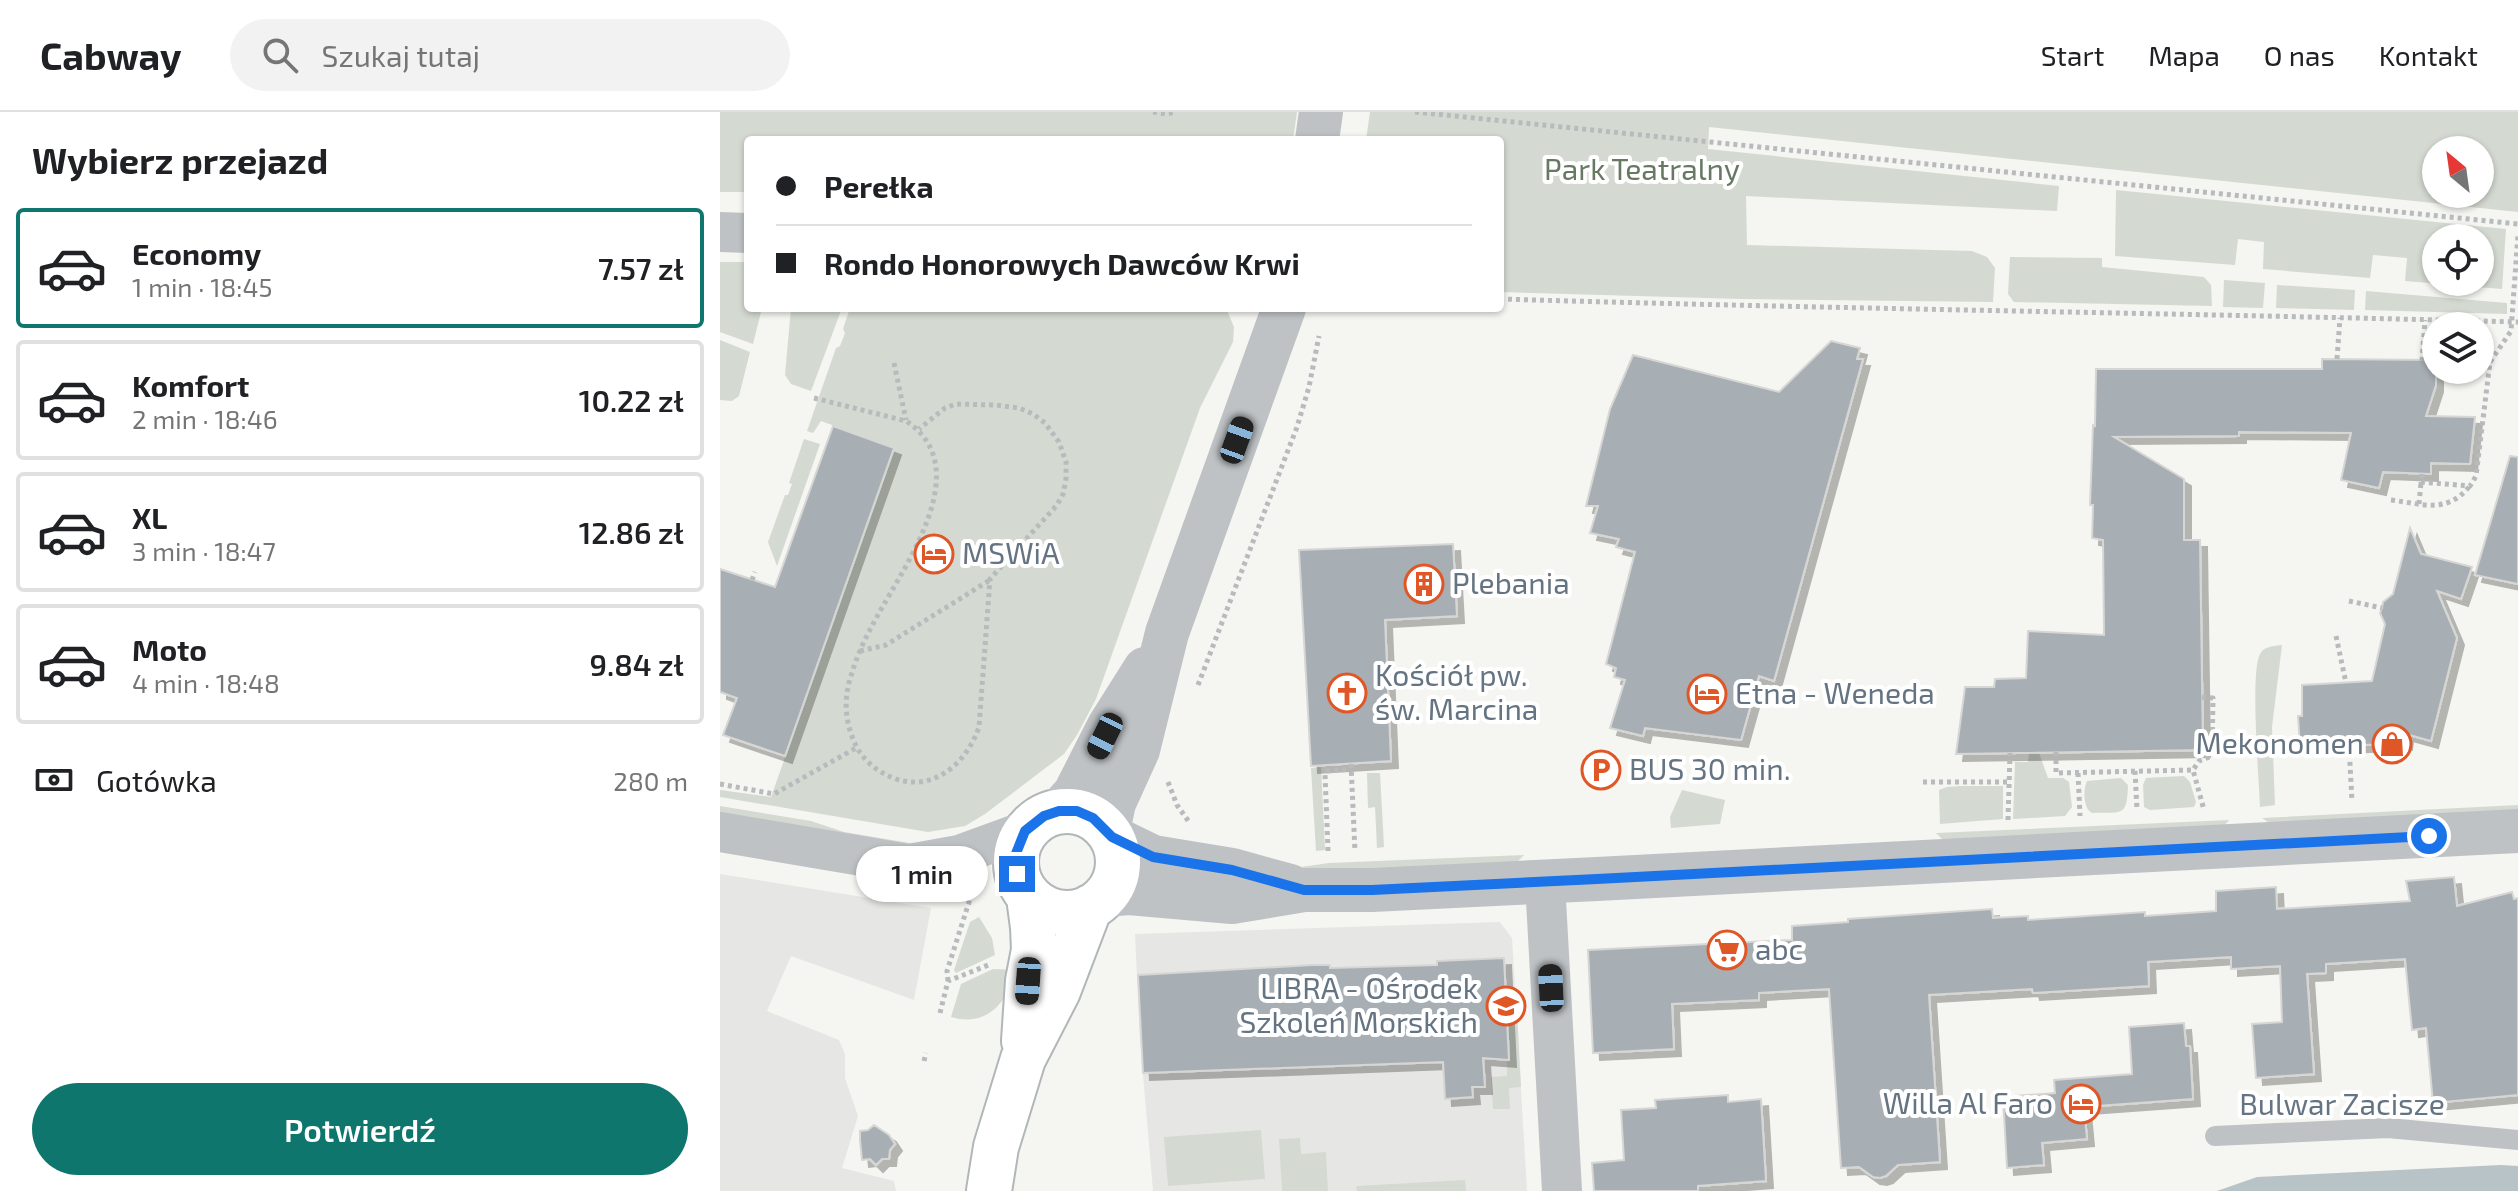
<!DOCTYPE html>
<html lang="pl">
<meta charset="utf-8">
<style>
:root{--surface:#fff;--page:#f2f2f2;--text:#202124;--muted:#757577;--line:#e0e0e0;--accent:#0f766e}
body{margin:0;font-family:"Exo 2",sans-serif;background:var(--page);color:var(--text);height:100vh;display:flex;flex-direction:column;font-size:30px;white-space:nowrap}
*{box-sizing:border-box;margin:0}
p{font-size:26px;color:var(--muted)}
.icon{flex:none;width:44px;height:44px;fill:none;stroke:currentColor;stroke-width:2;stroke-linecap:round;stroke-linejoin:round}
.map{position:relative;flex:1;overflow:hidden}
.sheet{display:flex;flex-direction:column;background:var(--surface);width:720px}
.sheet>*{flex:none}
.guide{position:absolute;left:24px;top:24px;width:760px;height:176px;border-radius:8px;box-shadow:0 2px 6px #0004;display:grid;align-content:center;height:176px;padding:0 32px;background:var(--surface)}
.needle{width:52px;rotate:331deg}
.fabs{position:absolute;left:1702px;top:24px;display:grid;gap:16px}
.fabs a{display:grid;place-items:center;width:72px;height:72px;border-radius:50%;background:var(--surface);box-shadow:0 2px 6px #0004;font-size:40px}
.end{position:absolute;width:36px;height:36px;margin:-18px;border:10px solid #1a73e8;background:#fff;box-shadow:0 0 0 4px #fff}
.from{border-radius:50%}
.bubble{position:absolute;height:56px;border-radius:28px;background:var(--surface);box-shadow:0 2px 6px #0004;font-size:26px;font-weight:600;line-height:56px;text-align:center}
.car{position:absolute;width:24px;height:48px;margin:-24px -12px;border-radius:10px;box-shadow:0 0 6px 2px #0007;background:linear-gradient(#222 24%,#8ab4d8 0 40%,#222 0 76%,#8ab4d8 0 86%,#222 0)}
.guide b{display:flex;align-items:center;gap:28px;height:76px;font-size:30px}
.guide b+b{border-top:2px solid var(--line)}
.guide i{width:20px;height:20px;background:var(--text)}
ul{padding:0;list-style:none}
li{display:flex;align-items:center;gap:24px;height:120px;margin:0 16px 12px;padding:0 16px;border:4px solid var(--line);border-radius:8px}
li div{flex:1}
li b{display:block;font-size:30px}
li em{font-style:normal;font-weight:600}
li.on{border-color:var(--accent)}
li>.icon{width:72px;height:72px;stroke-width:1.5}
h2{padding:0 32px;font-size:36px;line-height:96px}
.pay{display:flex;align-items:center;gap:20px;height:88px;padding:0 32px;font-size:30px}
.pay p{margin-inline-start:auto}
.button{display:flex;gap:16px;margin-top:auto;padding:16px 32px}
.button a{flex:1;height:92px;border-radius:48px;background:var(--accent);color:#fff;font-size:32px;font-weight:600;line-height:92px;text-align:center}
header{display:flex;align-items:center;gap:48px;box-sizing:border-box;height:112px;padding:0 40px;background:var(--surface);border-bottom:2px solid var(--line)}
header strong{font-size:38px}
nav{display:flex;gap:44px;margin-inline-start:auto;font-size:28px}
.search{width:560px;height:72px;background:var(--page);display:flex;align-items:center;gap:20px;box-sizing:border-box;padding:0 28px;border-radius:44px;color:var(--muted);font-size:30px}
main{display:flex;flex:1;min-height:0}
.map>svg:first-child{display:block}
.built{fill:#e6e7e5}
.green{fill:#d4dad1;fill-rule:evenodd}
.water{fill:#b8c3c8}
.building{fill:#a8afb4;stroke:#d6d6d4;stroke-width:2;filter:url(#shadow)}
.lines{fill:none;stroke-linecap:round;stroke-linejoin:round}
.primary-casing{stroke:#b1b6b9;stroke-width:48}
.path{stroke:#b8bbbd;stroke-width:5;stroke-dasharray:4 4;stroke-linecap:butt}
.service{stroke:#bec2c5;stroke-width:20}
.minor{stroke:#bec2c5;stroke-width:40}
.tertiary{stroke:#bec2c5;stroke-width:44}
.primary{stroke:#fff;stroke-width:44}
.route{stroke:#1a73e8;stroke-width:10}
.labels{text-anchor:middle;stroke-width:8;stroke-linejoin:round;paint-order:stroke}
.park-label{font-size:30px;fill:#677963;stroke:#fff}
.poi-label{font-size:30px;fill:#657482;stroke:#fff;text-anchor:start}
.street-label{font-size:30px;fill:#657482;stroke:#fff}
</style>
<header>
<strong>Cabway</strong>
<div class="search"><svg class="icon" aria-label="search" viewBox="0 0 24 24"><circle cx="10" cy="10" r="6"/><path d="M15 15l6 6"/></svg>Szukaj tutaj</div>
<nav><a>Start</a><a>Mapa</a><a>O nas</a><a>Kontakt</a></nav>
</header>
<main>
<section class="sheet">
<h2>Wybierz przejazd</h2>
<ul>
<li class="on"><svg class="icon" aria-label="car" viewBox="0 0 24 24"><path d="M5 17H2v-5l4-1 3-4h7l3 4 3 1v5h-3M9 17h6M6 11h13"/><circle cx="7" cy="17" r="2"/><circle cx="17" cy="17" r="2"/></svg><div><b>Economy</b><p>1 min · 18:45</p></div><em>7.57 zł</em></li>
<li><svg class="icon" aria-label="car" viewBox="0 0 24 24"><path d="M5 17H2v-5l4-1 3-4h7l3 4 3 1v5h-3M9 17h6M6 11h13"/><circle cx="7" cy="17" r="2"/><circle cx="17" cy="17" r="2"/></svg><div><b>Komfort</b><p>2 min · 18:46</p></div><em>10.22 zł</em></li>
<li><svg class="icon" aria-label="car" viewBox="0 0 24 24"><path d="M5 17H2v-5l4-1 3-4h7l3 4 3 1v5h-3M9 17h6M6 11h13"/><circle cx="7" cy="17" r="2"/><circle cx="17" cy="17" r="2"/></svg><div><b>XL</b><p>3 min · 18:47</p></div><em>12.86 zł</em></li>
<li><svg class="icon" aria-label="car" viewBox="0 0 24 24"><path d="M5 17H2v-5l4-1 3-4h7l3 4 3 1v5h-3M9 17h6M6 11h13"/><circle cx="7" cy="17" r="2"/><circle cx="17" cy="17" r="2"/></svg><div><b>Moto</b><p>4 min · 18:48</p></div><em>9.84 zł</em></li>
</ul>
<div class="pay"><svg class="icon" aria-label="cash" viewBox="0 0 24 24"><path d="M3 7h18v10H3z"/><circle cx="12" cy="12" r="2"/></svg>Gotówka<p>280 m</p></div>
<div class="button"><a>Potwierdź</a></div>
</section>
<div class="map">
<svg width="1798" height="1079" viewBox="0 0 1798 1079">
<defs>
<filter id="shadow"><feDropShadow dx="7" dy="7" stdDeviation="0" flood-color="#0004"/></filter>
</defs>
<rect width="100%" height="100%" fill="#f5f5f1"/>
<path class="built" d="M0,762l211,34 -17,92 -123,-44 -24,55 72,29 6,14v24l13,38 -16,52 52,13 2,10h-176z
M780,810l12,16 15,253h-374l-13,-151 -5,-106z"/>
<path class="green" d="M0,0h577l-4,28h-545v52h-28z
M650,0h1148v100l-809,-85 -1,22 351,37 -2,25 -311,-15 1,49 225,6 15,6 8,11 -2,34 -251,-3 -242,-7v-152h-134zM1760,38v44h-44v-44z
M1396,78l390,39 -4,60 -97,-8 2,-23 -34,-3 -3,23 -107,-9 1,-27 -26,-3 -3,26 -120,-9zM1716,126h44v44h-44z
M1290,145l92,1v9l102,10 7,8 1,21 -198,-4 -6,-8z
M0,150h28v46h14l-9,36 -33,-12z
M1504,168l41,3 -2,25 -40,-1z
M1557,173l78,5 -1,20 -78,-2z
M1646,179l141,12v11l-142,-4z
M71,196h51l-31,83 -20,-7 -6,-9z
M130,196h376l8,19 -1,15 -33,66 -104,291 -19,36 -13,19 -79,60 -20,12 -37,6 -208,-35v-7l51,7 124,-349 -74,-27 -8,12 -6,-2 29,-83 4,-2 5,-13 -2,-4z
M0,228l30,12 -11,44 -7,5 -12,-1z
M84,327l16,5 -43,122 -9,-24 17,-47h3l4,-11 -3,-1z
M1562,533l-10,82 3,78 -15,2c-1,-27 -10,-135 0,-153 4,-8 14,-8 22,-9z
M1309,641h10l9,25h15l6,4 3,25 -7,9 -52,3 2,-57h13z
M601,655l4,83 -9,1 -5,-83z
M647,661h13l4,74 -7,1 -2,-41 -7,1z
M1464,664l6,6 6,20 -2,5 -44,3 -6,-3 -1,-22 3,-7z
M1401,666l7,7c-1,33 -6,27 -36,28 -9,-5 -9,-23 -5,-32z
M1240,674h43v33l-63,5 -1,-34 8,-3z
M962,678l43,10 -5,24 -49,4 -1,-11z
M1798,693v9l-244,12 -12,-8z
M0,694l91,15 33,11 83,14 -207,-27z
M1509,708l-5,6 -281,14 -7,-7z
M804,743l-10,10 -179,7 -41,-4 35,-5z
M259,805l13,21 3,17 -39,18 -2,-3 16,-48z
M273,857l25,1c-11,31 -30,58 -67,47l10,-33z
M797,899l4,76 -12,1 1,21h-17l-2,-32 16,-1v-16h2l-2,-48z
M541,1018l4,49 -97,7 -4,-49z
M580,1026l1,16 25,-2 2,39h-46l-3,-52z
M745,1068l1,11h-109l-1,-5z"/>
<path class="water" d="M1781,1053l17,1v25h-301l40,-14z"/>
<path class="building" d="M1111,229l29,7 -3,11h6l-89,322 -15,-5 -18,64 -96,-12 -2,8 -33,-8 15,-48 -11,-3 2,-9 -10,-4 29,-112 -19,-5 3,-8 -29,-6 8,-27h-12l24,-97 23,-54 146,37z
M1602,247l114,1v25l-10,31 49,1 -5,47 -39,-1v11l-48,-2 -4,16 -38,-8 10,-47 -112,-1v4l-125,1 70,42v61h16l3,210 -247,4 9,-67h29l1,-8 31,-1 2,-47 76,4 -1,-95 -11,-2 1,-33h-3l3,-80 2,1 1,-57h226z
M113,314l61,22 -109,308 -62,-21 14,-37 -17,-6v-123l55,18z
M1790,344l8,1v127l-43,-9z
M1690,416l11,26 51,13 -11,32 -24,-8 20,47 -26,103 -25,-7 -1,9 -105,5 -2,-32h4v-31l70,-4 13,-57 -5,-11 2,-5 1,-6 10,-8z
M733,432l4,72 -72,4 6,141 -80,5 -12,-216z
M1734,765l3,29 55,-14 2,7 4,-1v197l-85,8 -7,-75 -14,2 -7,-71 -79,5v9l-19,1 7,100 -58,4 -4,-54 30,-2 -2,-56 -49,3v-12l-83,5 1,24 -116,7 -1,-4 -103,6 11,167 -42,3 -12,11 -6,2 -7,-1 -14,-10 -18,1 -12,-179 -70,4v7l-87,4 2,45 -81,4 -5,-103 204,-10v-14l56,-4v-3l144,-10 1,9 35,-2v4l117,-8v4l71,-5v-20l60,-4 1,22 133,-8 -4,-20z
M784,846l5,102 -26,-2 2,29h-13l1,10 -28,2 -2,-37 -300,11 -5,-98 174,-10h18v3l107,-3v-4z
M1464,911l2,23h4l3,53 -109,8 3,32 -45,4 2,22 -37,3 -4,-71 52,-4 -1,-13 78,-6 -3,-47z
M1008,983v7l33,-3 5,82 -68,5v5h-104l-2,-28 32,-3 -3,-50 35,-2 -1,-8z
M154,1013l15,10 6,9 -5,6 -1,9h-7l-6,6 -6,-6 -8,1 -2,-20v-9l8,-1z"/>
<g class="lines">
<g class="primary-casing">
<path id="primary" d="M296 750a51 51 0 1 1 102 0a51 51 0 1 1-102 0Z
M304,929l4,-60 6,-31 -1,-23 -4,-30
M269,1079l7,-44 27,-88 35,-68 32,-84"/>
</g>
<path class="path" d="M433,0l13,2 10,-2
M695,0l1103,112
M780,187c339,10 679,14 1018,23
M1617,247l3,-41
M1702,249l3,-41
M174,251l12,57
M94,286l92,23c75,49 -9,154 -35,207 -9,16 -16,34 -21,51 -6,20 -5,40 3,60 7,19 23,33 43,40 39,13 71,-17 83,-52l11,-148 67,-74 6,-11 3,-15v-17l-7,-20 -14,-19 -12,-9 -14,-6 -23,-3 -40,-1 -11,4 -26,21
M1702,362l-1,8 49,4 6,-10 14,-114 21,-31 7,-96
M1671,388c32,4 55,14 78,-13
M1699,392l2,-22
M32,468l3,-8
M1629,489l33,7
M1616,524l10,47
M140,539l26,-6 104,-65
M478,573l99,-258 12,-40 10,-51
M1482,585l11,1 -1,58 -13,5 -6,9 11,40
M1629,634l3,55
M1336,640v21l137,-3
M631,652l4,87
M1415,659l2,39
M1358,661l2,43
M448,670l9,23 12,17
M1203,670h87
M0,672l54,10 82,-46
M1288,708l2,-67
M608,739l-3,-77 2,-3 24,-2
M228,869l-1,-10 23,-72
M220,901l8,-32 43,-17
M204,949l2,-8"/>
<path class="service" d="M1495,1024l173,-8 130,12"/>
<path class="minor" d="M0,120l28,1
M0,720l189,32 50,-9 66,-24
M825,770l17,309"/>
<path class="tertiary" d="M597,28l4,-28
M339,699l16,-18 34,-67 36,-57
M388,719l6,-28 24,-53 29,-117 117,-325
M392,725l41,20 79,13 58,16
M385,783l24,-2 103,9 72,-12h68l225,-11 921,-48"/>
<use href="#primary" class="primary"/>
</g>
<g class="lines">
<path class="route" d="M297,762l-2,-18 10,-25 19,-15 15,-5h18l16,7 19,19 41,20 79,13 72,20h68l225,-11 832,-43"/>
</g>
<defs>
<g id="hotel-ring" transform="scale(2)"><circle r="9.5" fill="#fff" stroke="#e05727" stroke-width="1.5"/><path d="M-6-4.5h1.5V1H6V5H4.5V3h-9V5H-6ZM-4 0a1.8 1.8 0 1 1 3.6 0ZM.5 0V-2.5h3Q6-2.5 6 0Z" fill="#e05727"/></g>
<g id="building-ring" transform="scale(2)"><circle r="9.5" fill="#fff" stroke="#e05727" stroke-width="1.5"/><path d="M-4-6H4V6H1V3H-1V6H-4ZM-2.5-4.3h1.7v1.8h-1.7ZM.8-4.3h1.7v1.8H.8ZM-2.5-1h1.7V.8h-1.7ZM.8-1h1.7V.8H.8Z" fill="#e05727"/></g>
<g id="church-ring" transform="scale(2)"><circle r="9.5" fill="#fff" stroke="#e05727" stroke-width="1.5"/><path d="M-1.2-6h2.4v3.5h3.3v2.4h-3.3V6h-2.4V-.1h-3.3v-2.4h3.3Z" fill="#e05727"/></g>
<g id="shop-ring" transform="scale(2)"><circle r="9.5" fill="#fff" stroke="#e05727" stroke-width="1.5"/><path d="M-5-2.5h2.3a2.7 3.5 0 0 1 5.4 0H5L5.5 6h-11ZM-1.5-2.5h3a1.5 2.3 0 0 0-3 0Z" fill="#e05727"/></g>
<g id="parking-ring" transform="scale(2)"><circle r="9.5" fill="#fff" stroke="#e05727" stroke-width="1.5"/><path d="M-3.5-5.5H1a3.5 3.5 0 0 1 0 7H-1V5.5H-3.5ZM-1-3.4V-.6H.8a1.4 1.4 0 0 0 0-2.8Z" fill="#e05727"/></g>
<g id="supermarket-ring" transform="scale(2)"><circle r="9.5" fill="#fff" stroke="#e05727" stroke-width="1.5"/><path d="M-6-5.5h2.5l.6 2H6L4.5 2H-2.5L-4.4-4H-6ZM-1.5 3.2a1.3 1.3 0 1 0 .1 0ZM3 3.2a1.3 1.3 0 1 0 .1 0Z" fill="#e05727"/></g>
<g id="school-ring" transform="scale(2)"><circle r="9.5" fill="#fff" stroke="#e05727" stroke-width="1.5"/><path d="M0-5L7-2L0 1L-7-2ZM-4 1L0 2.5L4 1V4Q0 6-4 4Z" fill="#e05727"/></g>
</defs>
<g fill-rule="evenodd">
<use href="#hotel-ring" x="214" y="442"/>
<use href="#building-ring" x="704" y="472"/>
<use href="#church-ring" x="627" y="581"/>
<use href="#hotel-ring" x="987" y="582"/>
<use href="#shop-ring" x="1672" y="632"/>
<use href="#parking-ring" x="881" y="658"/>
<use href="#supermarket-ring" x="1007" y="838"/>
<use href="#school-ring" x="786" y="894"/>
<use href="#hotel-ring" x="1361" y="992"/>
</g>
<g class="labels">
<g class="park-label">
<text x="922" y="68">Park Teatralny</text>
</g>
<g class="poi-label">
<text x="242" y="452">MSWiA</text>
<text x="732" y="482">Plebania</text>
<text x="655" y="574">Kościół pw.<tspan x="655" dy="34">św. Marcina</tspan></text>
<text x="1015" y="592">Etna - Weneda</text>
<text x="1644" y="642" text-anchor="end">Mekonomen</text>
<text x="909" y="668">BUS 30 min.</text>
<text x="1035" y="848">abc</text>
<text x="758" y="887" text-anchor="end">LIBRA - Ośrodek<tspan x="758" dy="34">Szkoleń Morskich</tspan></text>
<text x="1333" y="1002" text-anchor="end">Willa Al Faro</text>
</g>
<g class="street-label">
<text x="1622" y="1003">Bulwar Zacisze</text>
</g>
</g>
</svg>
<div class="fabs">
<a><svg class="needle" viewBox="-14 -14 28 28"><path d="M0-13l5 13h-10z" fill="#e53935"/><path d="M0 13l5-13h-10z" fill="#757577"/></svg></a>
<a><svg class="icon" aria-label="locate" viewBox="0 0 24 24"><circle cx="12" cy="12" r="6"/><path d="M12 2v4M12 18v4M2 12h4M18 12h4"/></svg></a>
<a><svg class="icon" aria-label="layers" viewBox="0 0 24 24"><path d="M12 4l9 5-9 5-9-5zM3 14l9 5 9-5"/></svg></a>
</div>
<i class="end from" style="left:1709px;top:724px"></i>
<i class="end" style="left:297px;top:762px"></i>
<div class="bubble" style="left:136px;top:734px;width:132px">1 min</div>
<i class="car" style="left:517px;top:328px;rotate:20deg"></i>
<i class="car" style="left:385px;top:624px;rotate:206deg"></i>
<i class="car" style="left:308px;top:869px;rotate:184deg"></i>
<i class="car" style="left:831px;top:876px;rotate:357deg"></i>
<div class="guide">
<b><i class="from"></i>Perełka</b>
<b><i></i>Rondo Honorowych Dawców Krwi</b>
</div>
</div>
</main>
